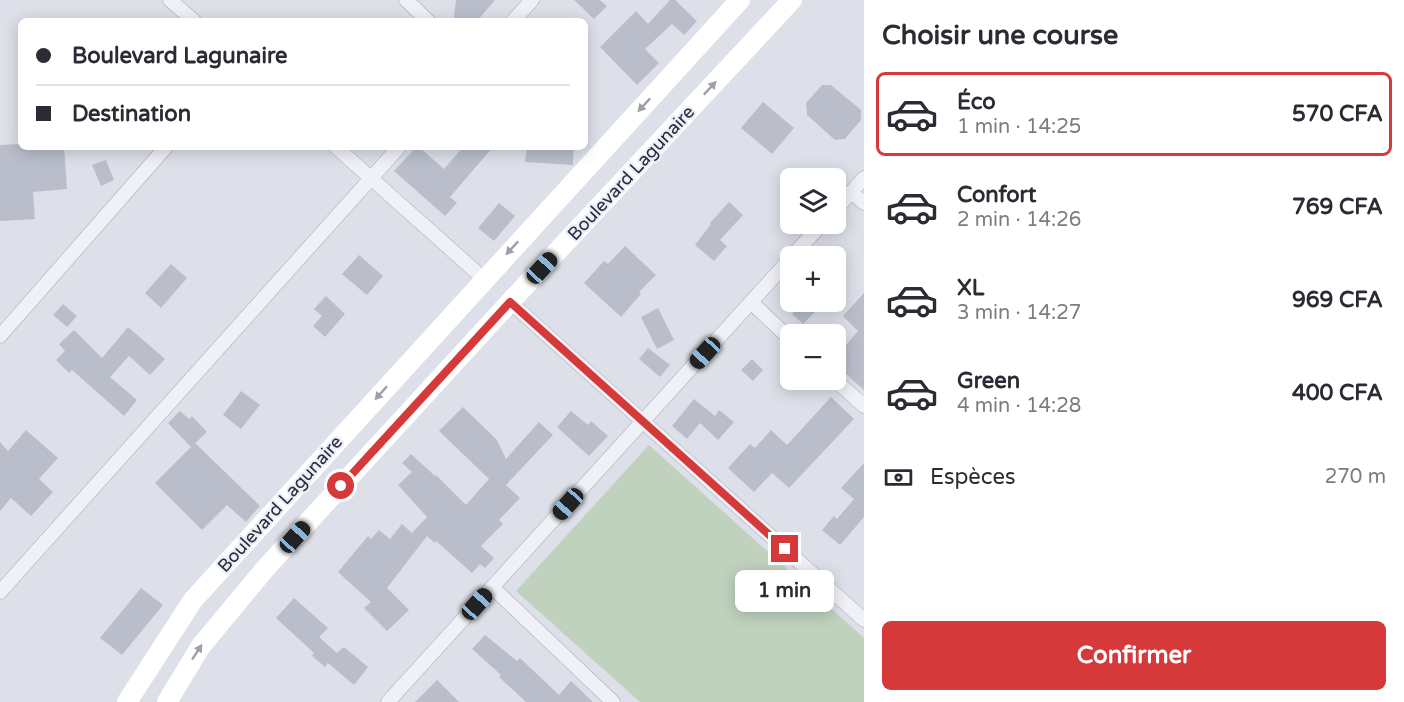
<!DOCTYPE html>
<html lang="fr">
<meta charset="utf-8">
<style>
:root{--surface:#fff;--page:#f2f2f3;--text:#2b2b33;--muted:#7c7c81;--line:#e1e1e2;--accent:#d63939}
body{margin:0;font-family:"Varela Round",sans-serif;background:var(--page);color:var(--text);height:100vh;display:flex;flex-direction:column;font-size:22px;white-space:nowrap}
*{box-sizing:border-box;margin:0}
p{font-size:20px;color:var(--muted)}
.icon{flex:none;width:33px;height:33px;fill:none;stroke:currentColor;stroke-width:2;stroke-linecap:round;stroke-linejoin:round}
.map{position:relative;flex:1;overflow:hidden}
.details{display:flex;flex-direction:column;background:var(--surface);width:540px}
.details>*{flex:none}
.hud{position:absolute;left:18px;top:18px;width:570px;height:132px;border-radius:9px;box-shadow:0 3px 15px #0003;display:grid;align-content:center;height:132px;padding:0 18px;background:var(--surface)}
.fabs{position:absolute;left:780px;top:168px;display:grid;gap:12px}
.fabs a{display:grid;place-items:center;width:66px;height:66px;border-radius:9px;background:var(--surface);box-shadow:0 3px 15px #0003;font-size:30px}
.end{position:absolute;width:27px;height:27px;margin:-14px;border:8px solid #d63939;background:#fff;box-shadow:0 0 0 3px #fff}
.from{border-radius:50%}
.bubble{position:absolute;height:42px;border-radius:9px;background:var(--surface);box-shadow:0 3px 15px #0003;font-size:20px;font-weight:700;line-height:42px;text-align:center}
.car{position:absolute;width:18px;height:36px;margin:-18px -9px;border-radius:8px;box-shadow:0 0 4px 2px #0007;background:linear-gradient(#222 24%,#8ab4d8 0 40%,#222 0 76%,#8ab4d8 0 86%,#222 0)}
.hud b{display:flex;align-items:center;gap:21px;height:57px;font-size:22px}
.hud b+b{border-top:2px solid var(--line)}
.hud i{width:15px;height:15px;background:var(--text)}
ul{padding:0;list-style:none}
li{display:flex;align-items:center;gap:18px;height:84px;margin:0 12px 9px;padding:0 6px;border:3px solid transparent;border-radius:9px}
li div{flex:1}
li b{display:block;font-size:22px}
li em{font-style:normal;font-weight:700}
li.selected{border-color:var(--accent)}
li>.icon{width:54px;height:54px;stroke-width:1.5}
h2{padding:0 18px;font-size:27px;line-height:72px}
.pay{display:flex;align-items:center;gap:15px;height:66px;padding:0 18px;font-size:22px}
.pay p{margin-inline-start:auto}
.primary-button{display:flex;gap:12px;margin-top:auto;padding:12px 18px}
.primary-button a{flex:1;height:69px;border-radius:9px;background:var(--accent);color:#fff;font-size:24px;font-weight:700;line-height:69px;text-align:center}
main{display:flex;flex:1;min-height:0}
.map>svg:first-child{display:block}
.green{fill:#c0d2be}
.building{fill:#babecb}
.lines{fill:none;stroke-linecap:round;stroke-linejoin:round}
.minor-casing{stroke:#a6aab5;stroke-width:15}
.minor{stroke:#f0f1f6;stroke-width:14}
.secondary{stroke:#fff;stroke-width:20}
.oneway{fill:#9da0a9}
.route{stroke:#d63939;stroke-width:8}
.labels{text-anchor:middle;stroke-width:4.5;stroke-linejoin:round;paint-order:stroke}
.street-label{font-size:18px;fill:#262b3f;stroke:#eceff5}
</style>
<main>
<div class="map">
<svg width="864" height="702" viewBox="0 0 864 702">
<rect width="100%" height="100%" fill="#dde0e8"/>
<path class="green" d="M649,445l215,193v64h-224l-124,-111z"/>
<path class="building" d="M456,0h39l-18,21h-19l-4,-4z
M574,0h26l7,6 -13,13z
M670,0h5l22,21 -13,14 -12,-11 -27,25 14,14 -22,22 -37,-38 36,-36 12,13z
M822,85h9l30,25v10l-16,19 -10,1 -28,-25 -1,-12z
M763,102l31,26 -22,26 -31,-26z
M21,144v3h43l3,42 -34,3 2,27 -35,2v-76z
M416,147h3l25,22 19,-22h30l-43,50 7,6 -12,13 -51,-45z
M527,147h47l-1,18 -48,-3z
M106,160l8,20 -13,6 -9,-21z
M729,202l14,13 -23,25 7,6 -13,15 -19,-16 16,-21 -1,-1z
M499,203l16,13 -21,25 -16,-13z
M625,246l31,29 -17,17 2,2 -20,23 -37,-34 20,-22 4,3z
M359,255l24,21 -16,19 -25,-21z
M171,264l16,14 -26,30 -16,-15z
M864,293v97l-28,-25 9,-13 -3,-2 16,-19 -15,-15z
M326,296l19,18 -20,23 -12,-11 9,-10 -8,-7z
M804,302h21l-22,22 -11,-10z
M63,304l14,12 -10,11 -14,-12z
M658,308l16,32 -17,9 -16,-32z
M128,327l37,32 -15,16 -21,-19 -19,21 27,23 -13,16 -52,-46 -3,3 -13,-13 9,-9 -6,-7 15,-14 28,28z
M648,348l22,17 -10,12 -21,-18z
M752,359l11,11 -10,11 -12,-11z
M241,391l19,14 -19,24 -18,-14z
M831,397l23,22 -65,69 -17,-15 -18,19 -26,-24 22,-24 5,4 16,-18 16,15z
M694,399l21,17 4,-6 15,12 -16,18 -18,-17 -13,16 -15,-13z
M463,407l34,33 9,19 33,-37 14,13 -47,50 14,13 -21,22 4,4 -22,22 13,12 -9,10 -5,-4 -8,9 -36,-32 -1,2 -8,-7 -40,52 22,22 -22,21 -23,-23 7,-6 -33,-30 30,-36 3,3 8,-9 11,9 12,-15 10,9 15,-16 -29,-32 14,-13 -10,-9 9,-9 24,22 1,-1 30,30 23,-26 -50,-48z
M180,411l9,8 3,-3 15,16 -16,15 -23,-24z
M571,411l17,14 3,-4 17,15 -19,20 -32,-29z
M26,430l32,28 -19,21 14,13 -22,24 -20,-18 -11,13v-69l8,9z
M195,443l65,63 -14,16 -19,-17 -25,25 -47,-47z
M864,463v54l-24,28 -18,-15 12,-14 3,3 17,-20 -13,-11z
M141,588l22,17 -41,50 -22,-17z
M294,598l34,30 -9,9 18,16 7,-6 24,20 -14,18 -26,-22 -3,4 -13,-11 2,-3 -38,-35z
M485,635l32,26 3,-3 39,37 12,-14 22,21h-67l-27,-25 2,-2 -29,-26z
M437,680l22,22h-44z"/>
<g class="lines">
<g class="minor-casing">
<path id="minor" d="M170,0l24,21
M406,0l22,21
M513,21l19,-21
M336,147l148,132
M851,192l13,11
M836,209l28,-31
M792,256l30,-32
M510,302l354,318
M751,302l39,37
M0,336l166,-189
M835,380l29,26
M492,587l121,115
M0,592l399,-445
M388,702l402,-443"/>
</g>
<use href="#minor" class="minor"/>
<path class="secondary" d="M127,702l66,-102 547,-600
M167,702l34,-56 63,-76 246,-268 282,-302"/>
</g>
<defs><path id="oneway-solid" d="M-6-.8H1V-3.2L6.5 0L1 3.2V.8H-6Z" transform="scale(1.5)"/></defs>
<g class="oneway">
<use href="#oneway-solid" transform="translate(710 88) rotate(-47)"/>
<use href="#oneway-solid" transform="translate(644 105) rotate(133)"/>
<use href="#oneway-solid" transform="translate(512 248) rotate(133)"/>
<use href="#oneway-solid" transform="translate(381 393) rotate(132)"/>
<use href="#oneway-solid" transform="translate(197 652) rotate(-57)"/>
</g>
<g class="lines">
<path class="route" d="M341,486l169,-184 275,247"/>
</g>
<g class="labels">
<g class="street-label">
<text transform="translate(631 173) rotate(-47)" y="6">Boulevard Lagunaire</text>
<text transform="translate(280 504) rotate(-48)" y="6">Boulevard Lagunaire</text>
</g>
</g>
</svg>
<div class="fabs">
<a><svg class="icon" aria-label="layers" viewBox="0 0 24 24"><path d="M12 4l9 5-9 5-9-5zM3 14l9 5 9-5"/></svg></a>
<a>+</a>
<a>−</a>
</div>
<i class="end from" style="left:341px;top:486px"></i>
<i class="end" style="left:785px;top:549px"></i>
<div class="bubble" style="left:735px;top:570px;width:99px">1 min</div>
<i class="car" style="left:542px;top:268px;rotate:43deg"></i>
<i class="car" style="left:705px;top:353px;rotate:222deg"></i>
<i class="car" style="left:568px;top:504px;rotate:222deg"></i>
<i class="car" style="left:295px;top:537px;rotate:42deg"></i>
<i class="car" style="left:477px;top:604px;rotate:42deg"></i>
<div class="hud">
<b><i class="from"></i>Boulevard Lagunaire</b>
<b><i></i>Destination</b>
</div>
</div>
<section class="details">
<h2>Choisir une course</h2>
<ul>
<li class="selected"><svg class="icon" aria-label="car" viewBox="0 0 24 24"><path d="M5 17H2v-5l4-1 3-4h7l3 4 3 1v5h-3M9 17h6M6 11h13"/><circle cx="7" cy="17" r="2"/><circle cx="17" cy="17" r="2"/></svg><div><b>Éco</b><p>1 min · 14:25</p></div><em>570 CFA</em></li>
<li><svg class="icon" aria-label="car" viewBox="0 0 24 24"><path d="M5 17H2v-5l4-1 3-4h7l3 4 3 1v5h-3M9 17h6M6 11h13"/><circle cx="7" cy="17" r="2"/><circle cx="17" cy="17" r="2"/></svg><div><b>Confort</b><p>2 min · 14:26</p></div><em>769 CFA</em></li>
<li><svg class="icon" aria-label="car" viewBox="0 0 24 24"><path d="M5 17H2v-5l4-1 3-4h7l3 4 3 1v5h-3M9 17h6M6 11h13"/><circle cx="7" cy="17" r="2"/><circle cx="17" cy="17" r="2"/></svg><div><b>XL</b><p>3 min · 14:27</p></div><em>969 CFA</em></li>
<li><svg class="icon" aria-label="car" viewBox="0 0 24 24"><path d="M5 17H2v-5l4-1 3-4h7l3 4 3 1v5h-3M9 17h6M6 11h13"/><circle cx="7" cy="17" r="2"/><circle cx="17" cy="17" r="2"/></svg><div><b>Green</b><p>4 min · 14:28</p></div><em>400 CFA</em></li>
</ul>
<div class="pay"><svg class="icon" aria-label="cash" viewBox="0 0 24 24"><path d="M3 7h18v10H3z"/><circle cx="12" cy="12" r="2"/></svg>Espèces<p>270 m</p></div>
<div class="primary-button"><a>Confirmer</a></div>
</section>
</main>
